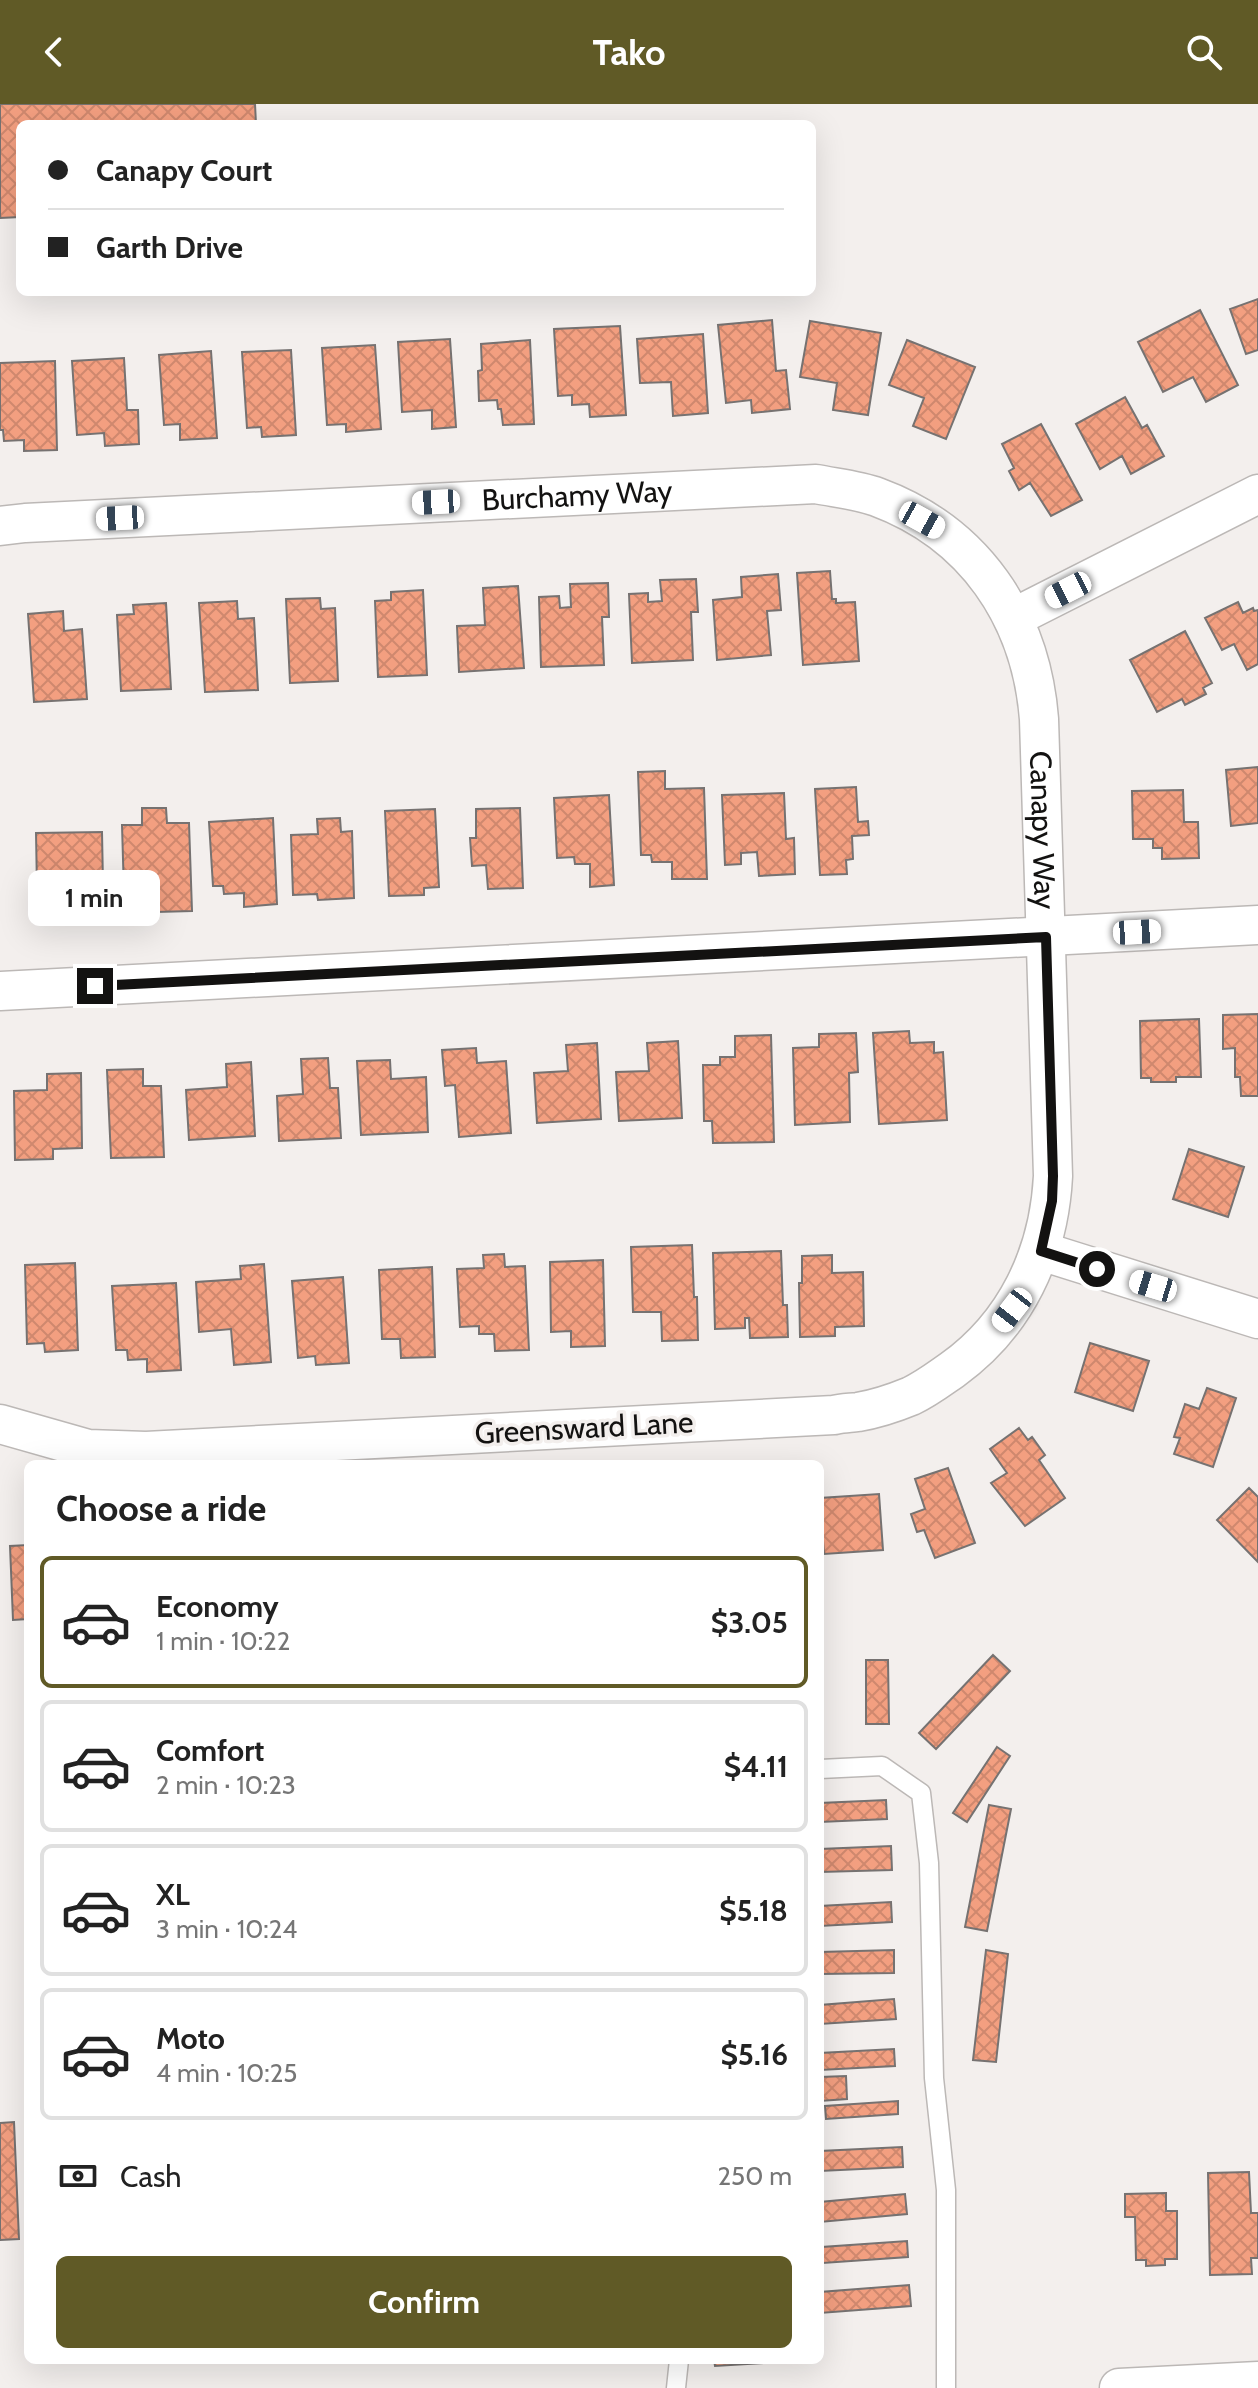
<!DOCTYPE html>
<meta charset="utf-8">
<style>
:root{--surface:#fff;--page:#f6f6f6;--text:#222;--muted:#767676;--line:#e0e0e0;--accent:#605a26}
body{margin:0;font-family:Cabin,sans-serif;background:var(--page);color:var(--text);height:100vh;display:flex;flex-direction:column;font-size:30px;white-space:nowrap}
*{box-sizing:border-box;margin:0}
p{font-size:26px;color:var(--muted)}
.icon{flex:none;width:44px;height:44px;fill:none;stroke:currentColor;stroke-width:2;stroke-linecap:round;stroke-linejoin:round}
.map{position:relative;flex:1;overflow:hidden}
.details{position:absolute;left:24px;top:1356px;width:800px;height:904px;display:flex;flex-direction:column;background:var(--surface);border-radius:12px;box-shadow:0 8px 32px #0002}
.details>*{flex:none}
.top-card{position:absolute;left:16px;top:16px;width:800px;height:176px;border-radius:12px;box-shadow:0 8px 32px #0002;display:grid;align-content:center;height:176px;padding:0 32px;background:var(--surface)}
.end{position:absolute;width:36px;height:36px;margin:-18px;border:10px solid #131211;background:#fff;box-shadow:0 0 0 4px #fff}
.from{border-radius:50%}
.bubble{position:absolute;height:56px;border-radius:12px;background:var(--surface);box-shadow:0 8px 32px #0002;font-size:26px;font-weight:700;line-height:56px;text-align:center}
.car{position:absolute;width:24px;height:48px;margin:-24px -12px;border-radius:10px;box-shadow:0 0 6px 2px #0007;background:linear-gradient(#fff 24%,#345 0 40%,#fff 0 76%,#345 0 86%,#fff 0)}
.top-card b{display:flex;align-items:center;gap:28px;height:76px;font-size:30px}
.top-card b+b{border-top:2px solid var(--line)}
.top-card i{width:20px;height:20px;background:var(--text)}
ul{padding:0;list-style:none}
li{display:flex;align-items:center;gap:24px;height:132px;margin:0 16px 12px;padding:0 16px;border:4px solid var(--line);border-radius:12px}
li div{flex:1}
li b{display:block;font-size:30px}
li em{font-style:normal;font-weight:700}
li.current{border-color:var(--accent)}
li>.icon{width:72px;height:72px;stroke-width:1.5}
h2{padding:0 32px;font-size:36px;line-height:96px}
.pay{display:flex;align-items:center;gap:20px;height:88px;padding:0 32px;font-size:30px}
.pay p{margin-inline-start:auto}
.cta{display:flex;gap:16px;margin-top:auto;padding:16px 32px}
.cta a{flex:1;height:92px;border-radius:12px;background:var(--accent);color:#fff;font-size:32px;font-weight:700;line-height:92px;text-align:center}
header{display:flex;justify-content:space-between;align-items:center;height:104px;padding:0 32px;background:var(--accent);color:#fff;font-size:36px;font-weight:700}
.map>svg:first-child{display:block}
.building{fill:url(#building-cross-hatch);stroke:#767271;stroke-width:2}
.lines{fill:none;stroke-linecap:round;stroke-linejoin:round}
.service-casing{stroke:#bcb8b6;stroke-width:21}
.minor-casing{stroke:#bcb8b6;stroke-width:41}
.service{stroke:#fff;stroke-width:18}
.minor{stroke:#fff;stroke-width:38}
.route{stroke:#131211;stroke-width:10}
.labels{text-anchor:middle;stroke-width:7;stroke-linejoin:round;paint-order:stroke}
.street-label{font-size:30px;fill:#131211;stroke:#f3efed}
</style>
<header><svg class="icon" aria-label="back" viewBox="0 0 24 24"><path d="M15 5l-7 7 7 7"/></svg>Tako<svg class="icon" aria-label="search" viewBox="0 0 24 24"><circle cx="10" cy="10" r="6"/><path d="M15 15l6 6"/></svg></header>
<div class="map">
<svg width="1258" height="2284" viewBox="0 0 1258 2284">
<defs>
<pattern id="building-cross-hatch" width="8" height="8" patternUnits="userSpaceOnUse" patternTransform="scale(2)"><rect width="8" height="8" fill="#f39f80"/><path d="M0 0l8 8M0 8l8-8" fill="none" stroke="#cf886e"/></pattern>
</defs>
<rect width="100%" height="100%" fill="#f3efed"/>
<path class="building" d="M0,0h255l1,20h-236v93l-20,1z
M1258,195v51l-12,4 -16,-45z
M1200,206l38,75 -32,17 -13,-25 -30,15 -25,-50z
M772,216l4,51 10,-1 4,39 -38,4 -1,-13 -25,3 -8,-78z
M810,217l71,12 -13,82 -35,-5 4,-27 -37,-6z
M620,222l6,89 -36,2 -1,-13 -17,1v-10l-14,1 -4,-67z
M703,230l5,79 -35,3 -2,-34 -31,1 -3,-44z
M450,235l6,88 -24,2v-19l-30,2 -4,-70z
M530,236l4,84 -31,1 -2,-16h-3l-1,-9 -18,1 -1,-30 4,-1 -1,-26z
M907,236l68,27 -29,72 -33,-13 11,-28 -35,-13z
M375,241l6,84 -35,3v-8l-19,1 -5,-77z
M291,246l5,85 -34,2 -1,-10 -14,1 -5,-76z
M211,247l6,87 -37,2v-16l-16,1 -5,-70z
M124,254l3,52h11l1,34 -34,2 -1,-13 -27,2 -5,-74z
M55,257l2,89 -33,1v-11l-20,1 -1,-11h-3v-67z
M1125,293l17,31 5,-3 17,31 -33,18 -9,-18 -22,13 -24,-45z
M1041,320l41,76 -31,16 -21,-33 -11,7 -10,-19 5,-3 -12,-24z
M830,467l2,28h4v4l19,-1 4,59 -56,4 -6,-92z
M778,470l3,36 -14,1 4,44 -54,5 -4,-60 29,-3 -1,-20z
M696,475l2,33h-7l2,48 -61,3 -3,-69 19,-1v9l14,-1 -2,-21z
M608,479l1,34h-7l2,48 -63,2 -2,-70 20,-1 1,12 11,-1 -1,-23z
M518,482l6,82 -65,4 -2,-46 28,-1 -2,-37z
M423,486l4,85 -49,2 -3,-76 16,-1v-8z
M320,494l1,11 14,-1 3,73 -48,2 -4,-84z
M237,497l1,18 16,-1 4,72 -53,2 -6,-89z
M1238,498l5,11 10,-5 1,3 4,-1v54l-11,6 -13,-26 -12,6 -17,-32z
M166,499l5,86 -50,2 -4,-76 17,-1 -1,-9z
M63,507l1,20 18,-2 5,70 -53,3 -6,-88z
M1185,527l27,52 -9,5 3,6 -21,11 -3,-6 -25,13 -27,-52z
M1258,663v56l-27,3 -5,-56z
M665,667v18l39,-1 3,91h-35v-17h-20l-1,-7h-10l-3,-83z
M856,683l2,35 10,-1 1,14 -17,1 1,23 -7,1 1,14 -27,1 -5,-86z
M1183,686l1,32h14l1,36 -37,1v-11h-9v-9h-20l-1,-48z
M784,689l2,46 8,-1 1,36 -36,2 -2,-24 -16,1v11l-16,1 -3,-70z
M609,691l5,90 -24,2v-23h-15l-1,-7 -17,1 -3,-60z
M142,704h24l1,15h22l3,88 -36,1v-12h-19v-7h-13l-2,-68h20z
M520,704l3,80 -35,1 -2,-24 -14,1 -2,-28h6v-29z
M435,705l4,78 -15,1v7l-35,1 -4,-85z
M273,714l4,86 -33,3v-14l-20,1 -1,-8h-10l-4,-64z
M340,714l1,14 11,-1 2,67 -36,2 -1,-6 -24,1 -2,-60 27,-1 -1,-15z
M102,728l1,52h4l1,29 -36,1v-26l-35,1 -1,-56z
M1258,910v82h-17l-1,-19h-5v-29l-12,1v-34z
M1199,915l2,58h-25v5h-25v-4h-10l-1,-57z
M909,927l1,12 24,-1v11l9,-1 4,68 -68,4 -6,-91z
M856,929l2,39 -9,1 1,49 -55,3 -2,-77 26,-1v-13z
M771,931l3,107 -61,1 -1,-22h-8l-1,-56h17v-8h15v-21z
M678,937l4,77 -63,3 -3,-49 33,-1 -2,-28z
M597,939l4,76 -64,4 -3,-50 34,-2 -2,-26z
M476,944l1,15 29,-2 5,72 -52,4 -4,-52 -10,1 -3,-36z
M328,954l2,30h8l3,50 -62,3 -2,-45 26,-2 -2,-35z
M390,956l1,19 35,-2 2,55 -67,3 -4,-74z
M251,958l4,74 -66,4 -3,-50 41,-3 -1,-23z
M143,965v17h18l3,71 -53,1 -4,-88z
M81,969l1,75 -29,1v10l-38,1 -1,-69 33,-1v-16z
M1189,1045l55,18 -16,50 -55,-18z
M692,1141l2,52h3l1,43 -36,1 -1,-29h-28l-2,-65z
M781,1147l2,54h4l1,32 -38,1 -1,-20h-4v10l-30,1 -2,-76z
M504,1150l1,13 20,-1 4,84 -34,1 -1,-17h-15v-8l-19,1 -3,-58 27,-1 -1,-13z
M832,1151v18l31,-1 1,54 -29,1v9l-35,1 -1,-54h3v-27z
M603,1156l2,86 -34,1v-16l-20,1 -1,-70z
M75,1159l3,87 -33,2 -1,-9 -17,1 -2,-79z
M264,1160l7,98 -37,3 -3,-36 -32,3 -3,-50 45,-3 -1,-13z
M432,1163l3,90 -34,1 -1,-19h-18l-3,-69z
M343,1173l6,86 -33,2 -1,-9 -17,2 -6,-77z
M176,1179l5,87 -34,2v-13l-19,1 -1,-10h-11l-4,-64z
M1090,1239l59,18 -16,50 -58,-19z
M1207,1284l29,10 -23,69 -39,-13 6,-16 -6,-1 11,-33 14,5z
M1019,1324l9,12 4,-3 13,18 -6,5 26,38 -40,28 -34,-43 16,-10 -17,-24z
M948,1364l27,75 -40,15 -11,-28 -7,2 -6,-18 14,-5 -10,-30z
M1249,1384l9,9v65l-41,-42z
M879,1390l4,56 -59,4 -4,-56z
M28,1441v74l-15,1 -3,-74z
M993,1551l17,16 -74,78 -17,-16z
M866,1556h22l1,64h-23z
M997,1643l13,9 -43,66 -14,-9z
M886,1696l1,19 -67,3v-19z
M989,1701l22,4 -24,122 -22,-4z
M891,1742l1,24 -72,2v-23z
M891,1798l1,20 -72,4v-20z
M894,1846v23l-74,1v-22z
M986,1846l22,4 -12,108 -23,-2z
M894,1895l2,20 -76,5v-19z
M894,1945l1,17 -75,4v-17z
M846,1972l1,23 -27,2v-24z
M898,1997v13l-72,5 -1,-13z
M14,2018l5,117 -19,1v-117z
M902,2043l1,20 -83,4v-20z
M1249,2068l2,41h7v45h-7l1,16 -42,1 -2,-102z
M1166,2089v18h11v48h-12v6l-19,1v-6h-10l-1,-43h-10v-23z
M905,2090l2,20 -87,8v-20z
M907,2137l1,16 -85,6 -1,-16z
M909,2181l2,21 -91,7v-21z
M714,2256h96l-95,6z"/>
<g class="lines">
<g class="service-casing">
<path id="service" d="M820,1665l62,-3 39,27 8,70 5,215 12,112v198
M676,2284l3,-28"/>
</g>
<g class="minor-casing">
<g id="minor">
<path id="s1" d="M0,422l25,-3 791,-39c20,4 42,6 61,13 97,36 154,119 162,222l14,457c-4,78 -37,148 -101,194 -13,9 -26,19 -41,26 -17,7 -35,13 -53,16 -8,1 -16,1 -24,3l-688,36 -58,-2 -88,-25"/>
<path d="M1013,514l245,-124"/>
<path d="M0,887l1258,-66"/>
<path d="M1041,1147l217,68"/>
<path d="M1119,2284l139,-7"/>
</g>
</g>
<use href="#service" class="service"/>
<use href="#minor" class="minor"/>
</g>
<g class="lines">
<path class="route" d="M95,882l951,-49 7,239 -1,25 -11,50 56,18"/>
</g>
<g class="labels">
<g class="street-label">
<text dy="10" stroke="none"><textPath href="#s1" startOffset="578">Burchamy Way</textPath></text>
<text dy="10" stroke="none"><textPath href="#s1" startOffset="1282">Canapy Way</textPath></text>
<text transform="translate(584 1324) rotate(-3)" y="10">Greensward Lane</text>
</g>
</g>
</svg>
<i class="end from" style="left:1097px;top:1165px"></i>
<i class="end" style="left:95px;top:882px"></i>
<div class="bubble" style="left:28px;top:766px;width:132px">1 min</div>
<i class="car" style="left:436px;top:398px;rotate:267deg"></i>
<i class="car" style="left:120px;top:414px;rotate:267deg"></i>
<i class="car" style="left:922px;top:416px;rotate:119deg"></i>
<i class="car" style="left:1068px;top:486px;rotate:243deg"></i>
<i class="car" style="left:1137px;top:828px;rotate:87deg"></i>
<i class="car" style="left:1153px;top:1182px;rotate:287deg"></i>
<i class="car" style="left:1012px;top:1206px;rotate:218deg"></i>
<div class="top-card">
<b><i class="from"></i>Canapy Court</b>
<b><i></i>Garth Drive</b>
</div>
<section class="details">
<h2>Choose a ride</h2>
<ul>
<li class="current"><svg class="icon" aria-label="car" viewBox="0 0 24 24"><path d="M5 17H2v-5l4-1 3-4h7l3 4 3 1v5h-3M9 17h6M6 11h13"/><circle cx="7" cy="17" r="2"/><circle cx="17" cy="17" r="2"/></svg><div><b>Economy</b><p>1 min · 10:22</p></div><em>$3.05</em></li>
<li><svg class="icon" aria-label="car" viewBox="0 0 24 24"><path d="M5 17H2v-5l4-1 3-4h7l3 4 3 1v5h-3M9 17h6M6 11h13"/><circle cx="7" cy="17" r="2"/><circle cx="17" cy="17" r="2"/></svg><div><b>Comfort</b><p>2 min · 10:23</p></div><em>$4.11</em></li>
<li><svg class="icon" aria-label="car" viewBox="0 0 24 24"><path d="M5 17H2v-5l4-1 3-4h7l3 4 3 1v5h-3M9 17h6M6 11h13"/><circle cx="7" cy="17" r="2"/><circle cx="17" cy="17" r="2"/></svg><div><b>XL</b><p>3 min · 10:24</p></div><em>$5.18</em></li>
<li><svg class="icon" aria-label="car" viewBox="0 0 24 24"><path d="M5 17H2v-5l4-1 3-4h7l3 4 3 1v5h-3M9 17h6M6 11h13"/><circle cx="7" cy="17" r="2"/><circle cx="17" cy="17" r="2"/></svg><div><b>Moto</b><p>4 min · 10:25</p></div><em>$5.16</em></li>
</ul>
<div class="pay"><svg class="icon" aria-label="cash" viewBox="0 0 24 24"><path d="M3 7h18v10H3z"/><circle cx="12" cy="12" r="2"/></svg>Cash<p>250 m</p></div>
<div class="cta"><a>Confirm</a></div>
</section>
</div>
